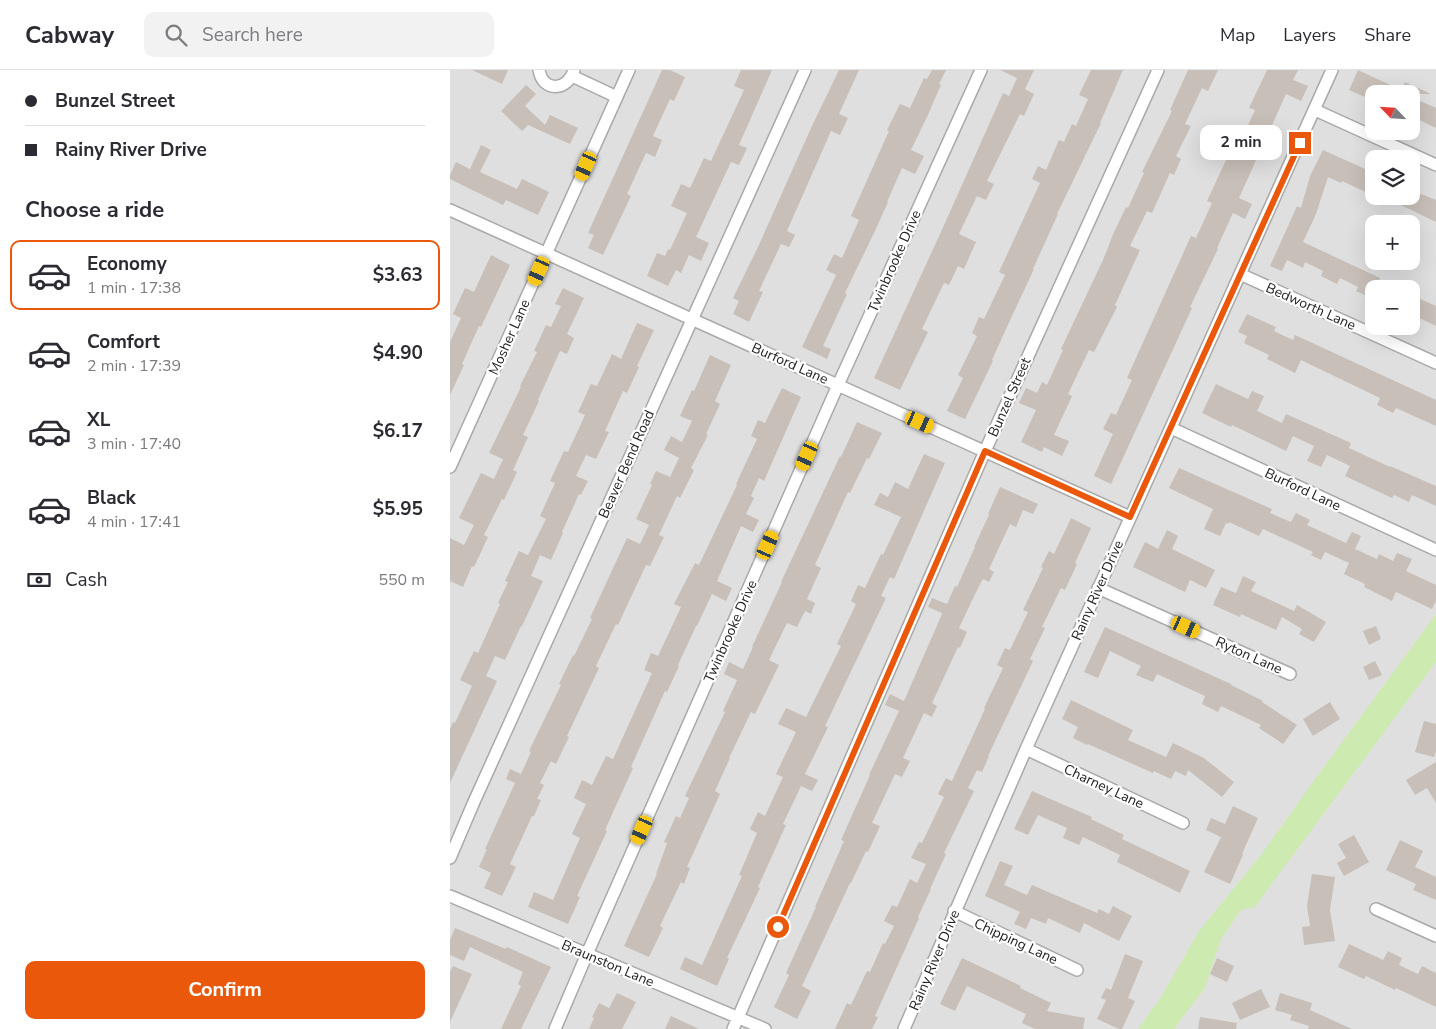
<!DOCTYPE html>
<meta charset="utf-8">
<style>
:root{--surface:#fff;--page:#f2f2f3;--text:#2b2b33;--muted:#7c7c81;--line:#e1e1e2;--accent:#ea580c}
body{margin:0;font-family:"Nunito Sans",sans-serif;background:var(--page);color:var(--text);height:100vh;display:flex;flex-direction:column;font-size:19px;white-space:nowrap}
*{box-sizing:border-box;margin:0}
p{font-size:16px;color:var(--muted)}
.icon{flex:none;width:28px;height:28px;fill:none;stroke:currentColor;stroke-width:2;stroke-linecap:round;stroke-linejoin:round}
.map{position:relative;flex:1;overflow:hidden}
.panel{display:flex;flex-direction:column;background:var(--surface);width:450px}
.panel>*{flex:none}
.hud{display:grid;align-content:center;height:110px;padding:0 25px;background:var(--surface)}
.needle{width:32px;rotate:295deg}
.controls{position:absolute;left:915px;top:15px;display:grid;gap:10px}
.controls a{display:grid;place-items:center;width:55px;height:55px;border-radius:10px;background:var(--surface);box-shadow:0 5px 20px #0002;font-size:25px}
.end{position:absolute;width:22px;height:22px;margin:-11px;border:6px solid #ea580c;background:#fff;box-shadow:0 0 0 2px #fff}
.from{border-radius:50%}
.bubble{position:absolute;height:35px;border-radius:10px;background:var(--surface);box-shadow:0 5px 20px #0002;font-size:16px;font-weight:700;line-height:35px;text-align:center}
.car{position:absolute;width:15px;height:30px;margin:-15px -8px;border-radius:6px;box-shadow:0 0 4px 1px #0007;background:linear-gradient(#f5c518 24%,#345 0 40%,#f5c518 0 76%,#345 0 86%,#f5c518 0)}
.hud b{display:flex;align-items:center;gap:18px;height:48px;font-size:19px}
.hud b+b{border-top:1px solid var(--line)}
.hud i{width:12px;height:12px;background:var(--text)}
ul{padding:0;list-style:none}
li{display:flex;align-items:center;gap:15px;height:70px;margin:0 10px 8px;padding:0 15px;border:2px solid transparent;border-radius:10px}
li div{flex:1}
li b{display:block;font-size:19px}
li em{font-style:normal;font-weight:700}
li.on{border-color:var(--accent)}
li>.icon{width:45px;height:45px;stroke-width:1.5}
h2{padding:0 25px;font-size:22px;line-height:60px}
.pay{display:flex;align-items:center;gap:12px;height:55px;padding:0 25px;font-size:19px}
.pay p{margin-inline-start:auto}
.cta{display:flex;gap:10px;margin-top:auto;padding:10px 25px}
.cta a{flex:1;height:58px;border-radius:10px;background:var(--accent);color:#fff;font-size:20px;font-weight:700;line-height:58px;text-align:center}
header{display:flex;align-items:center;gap:30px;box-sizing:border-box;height:70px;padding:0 25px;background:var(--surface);border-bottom:1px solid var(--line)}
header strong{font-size:24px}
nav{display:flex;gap:28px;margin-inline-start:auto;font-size:18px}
.search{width:350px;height:45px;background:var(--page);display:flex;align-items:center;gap:12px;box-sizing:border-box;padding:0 18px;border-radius:10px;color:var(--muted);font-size:19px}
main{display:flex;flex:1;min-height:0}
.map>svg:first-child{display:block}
.residential{fill:#e0dfdf;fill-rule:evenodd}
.grass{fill:#cdebb0}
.building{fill:#c7bfb8}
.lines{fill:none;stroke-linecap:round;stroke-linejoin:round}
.street-casing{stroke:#a9a9a9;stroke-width:14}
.street{stroke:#fff;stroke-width:11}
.route{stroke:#ea580c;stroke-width:6}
.labels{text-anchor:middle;stroke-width:4.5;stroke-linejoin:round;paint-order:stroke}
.street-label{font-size:14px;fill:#222;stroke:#fff}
</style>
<header>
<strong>Cabway</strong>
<div class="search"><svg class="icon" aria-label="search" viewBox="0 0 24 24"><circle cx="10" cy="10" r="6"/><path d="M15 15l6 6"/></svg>Search here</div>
<nav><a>Map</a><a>Layers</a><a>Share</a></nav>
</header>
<main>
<section class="panel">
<div class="hud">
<b><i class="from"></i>Bunzel Street</b>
<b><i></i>Rainy River Drive</b>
</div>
<h2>Choose a ride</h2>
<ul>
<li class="on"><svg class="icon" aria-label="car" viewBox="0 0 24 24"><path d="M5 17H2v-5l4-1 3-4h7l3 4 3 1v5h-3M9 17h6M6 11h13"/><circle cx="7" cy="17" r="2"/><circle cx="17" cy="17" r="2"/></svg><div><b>Economy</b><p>1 min · 17:38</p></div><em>$3.63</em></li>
<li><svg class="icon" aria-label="car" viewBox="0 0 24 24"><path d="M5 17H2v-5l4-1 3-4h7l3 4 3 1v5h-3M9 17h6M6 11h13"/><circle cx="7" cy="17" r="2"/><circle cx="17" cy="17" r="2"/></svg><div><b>Comfort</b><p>2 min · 17:39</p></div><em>$4.90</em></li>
<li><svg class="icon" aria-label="car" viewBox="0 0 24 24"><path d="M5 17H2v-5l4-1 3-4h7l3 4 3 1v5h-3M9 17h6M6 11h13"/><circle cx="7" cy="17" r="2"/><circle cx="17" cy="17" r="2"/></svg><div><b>XL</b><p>3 min · 17:40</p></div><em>$6.17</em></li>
<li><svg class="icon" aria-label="car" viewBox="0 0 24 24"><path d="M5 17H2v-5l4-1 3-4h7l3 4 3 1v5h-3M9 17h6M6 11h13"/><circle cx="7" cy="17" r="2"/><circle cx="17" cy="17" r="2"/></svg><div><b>Black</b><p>4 min · 17:41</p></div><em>$5.95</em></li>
</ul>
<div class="pay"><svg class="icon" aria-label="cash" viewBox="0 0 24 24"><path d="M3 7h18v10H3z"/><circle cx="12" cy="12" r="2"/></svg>Cash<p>550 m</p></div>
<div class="cta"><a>Confirm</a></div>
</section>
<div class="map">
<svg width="986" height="959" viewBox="0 0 986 959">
<rect width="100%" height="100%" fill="#f2efe9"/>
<path class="residential" d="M0,0h986v959h-986zM924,24h37v37h-37zM924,89h37v37h-37zM924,154h37v37h-37zM924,219h37v37h-37z"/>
<path class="grass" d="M986,544v48l-182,246 -12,1 -21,30 -16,49 -31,41h-36l23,-32 38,-66 62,-76 57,-80z"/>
<path class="building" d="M22,0h36l-6,14z
M212,0h8l15,7 -11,24 -4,-2 -17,37 9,4 -7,17 -9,-4 -19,41 4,2 -28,59 -15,-7 6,-13 -6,-2z
M291,0h31l-33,75 8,3 -8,17 -8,-3 -35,75 13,6 -8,18 -12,-6 -8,18 -5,-3 -8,16 -21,-10 10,-23 8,3 3,-7 2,1 17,-37 -16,-7 10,-22 9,4 14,-30 7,3 33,-71 -10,-4z
M389,0h20l-20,44 9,4 -8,17 -9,-4 -44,100 8,4 -6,12 -8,-3 -22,47 4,1 -14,30 -16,-8 6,-13 -6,-3 25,-51 53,-119z
M482,0h14l-7,14 2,1 -14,32 -16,33 13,6 -9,18 -13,-6 -15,34h1l-14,31 -29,60 2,1 -24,52 8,3 -4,10 -25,-12 34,-72 -10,-5 8,-16 8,4 17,-38 -8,-4 38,-85 -2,-1 13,-26 10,4 14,-30 3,1z
M550,0h34l-9,19 9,5 -10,22 -4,-2 -33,67 7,3 -8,16 -9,-4 -18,38 17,8 -12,27 -6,-3 -9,19 -5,-2 -22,46 6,3 -28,58 -26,-12 71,-155 58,-130 6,3 8,-18z
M641,0h32l-23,53h1l-44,91h1l-25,55h1l-28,60 -14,31 1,1 -28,58 -18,-8 16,-33 -5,-3 19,-39 -5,-3 7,-16 5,2 21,-44 -6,-3 41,-89 -8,-4 6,-13 8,4 13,-30 5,2 8,-18 4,2 12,-27 -9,-4z
M738,0h30l-10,21 -6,-3 -17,36 6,2 -15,30 5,3 -7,16 -4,-2 -18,40 -5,-2 -17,35 10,4 -25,55 2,2 -23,45 -5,-2 -21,44 4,2 -18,39 15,6 -7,15 -18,-9 -2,5 -21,-10 15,-32 -17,-7 7,-15 11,5 5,-11 5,3 16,-35 -2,-1 42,-89 11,-28 12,-25 2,1 16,-35 -2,-1 30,-61 -2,-1z
M817,0h31l-5,10 15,6 -7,15 -15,-7 -47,104 13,6 -7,15 -12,-6 -16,35 1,1 -28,58 2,1 -81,176 -17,-8 19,-42 -10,-5 8,-16 5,2 16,-35 -5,-2 64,-142 5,2 16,-35 -5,-2 26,-56 5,2 17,-37 -6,-2z
M908,0l43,20 4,-8 26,12h-57v7l-25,-11z
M76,15l10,9 -11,12 20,19 5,-10 28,13 -8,16 -42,-19 -6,6 -21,-20z
M961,27l25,11v20l-25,-12z
M31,75l10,5 -11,22 37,17 5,-10 27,13 -11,23 -32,-15 -3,5 -53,-26v-4l6,-13 14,7z
M873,80l51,23v23l-32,-15 -1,2 -13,-6 -12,37 -13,28 77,36 -1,2 20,9h-25l-3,9 -15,-7 2,-4 -18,-9 -3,6 -16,-8 2,-5 -18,-9 -2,6 -16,-8 -5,11 -12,-5 27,-60 4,2 9,-32z
M961,120l25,10v22l-54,-26h29z
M41,185l19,10 -29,62 -2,-1 -17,38 2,1 -14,30v-53l11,-24 -8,-4 12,-26 9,4z
M113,218l21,10 -17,36 7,4 -7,16 -7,-3 -22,49 1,1 -16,34 5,2 -15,33 4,2 -13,28 -2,-1 -18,36 4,2 -14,30 -2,-1 -9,21 -13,-6v-43l14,7 10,-20 -15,-7 22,-45 13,6 9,-20 -14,-6 32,-66 -1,-1 17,-34 -3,-1 12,-26 5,2 10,-21 -6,-2z
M961,225l25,11v20l-25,-12z
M797,244l29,13 -2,4 19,9 2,-5 141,65v26l-40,-18 -3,5 -16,-8 3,-7 -79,-38 -6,13 -28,-14 2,-4 -25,-12 3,-7 -9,-4z
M187,253l17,7 -17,36 2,1 -12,26 -4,-2 -18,40 4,1 -13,27 -10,-4 -10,21 12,5 -7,14 -2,-1 -17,38 1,1 -12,27 -11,-5 -9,21 12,5 -21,45h-1l-16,34 -10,-4 -9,20 11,5 -47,102v-54l3,-7 2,1 17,-37 -12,-6 14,-29 4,2 22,-49 -2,-1 10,-21 -3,-1 14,-30 9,4 18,-36 -6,-3 15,-33 -5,-2 14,-30 4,1 17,-37 -7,-3 13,-28 6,2 15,-32 9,5z
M260,285l21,10 -16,36 5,3 -14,30 2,1 -17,33 3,2 -14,28 -3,-2 -18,39 5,2 -14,29 -4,-1 -28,60 -2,-1 -20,42 3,2 -32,68 2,1 -13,27 -5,-3 -11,22 4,2 -7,14 4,1 -7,16h-2l-22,48 6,3 -14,29 -18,-8 7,-15 -12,-6 8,-18h-2l30,-66 -9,-4 4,-10 11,5 10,-22 -2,-1 32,-66 -2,-1 14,-29 1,1 18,-37 -2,-1 37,-80 13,6 9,-19 -13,-6 16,-34 -2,-1 6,-13 14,6 9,-19 -15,-8 7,-14 11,6 10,-21 -12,-5 12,-26 2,1z
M766,314l32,15 4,-8 12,5 -7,15 25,12 4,-9 65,29 -2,5 41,19v-1l46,20v20l-24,-11 -3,7 -15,-7 -2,3 -47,-22 5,-10 -23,-11 -6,12 -14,-6 7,-15 -21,-10 -7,15 -54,-26 -1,2 -29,-14z
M332,318l19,9 -37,84 -5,-3 -8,18 3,2 -8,16 13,6 -6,12 -12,-6 -24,55 15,7 -6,13 -14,-7 -15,32h-1l-18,39 1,1 -12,26 -2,-1 -34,76 2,1 -28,62 2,1 -30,65 3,1 -12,27 -40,-17 6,-15 19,8 27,-62 -8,-4 14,-30 -12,-6 8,-18 10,5 14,-29 7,3 39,-86 -8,-3 7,-17 7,3 23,-49 -7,-3 21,-41 4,2 38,-80 -1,-1 21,-45 -6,-3 7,-16 7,3z
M407,352l25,11 -13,26 -2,-1 -17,35 -2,-1 -33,73 6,3 -14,31 8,4 -4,11 -6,-3 -8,16 -10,-4 -18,37 10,5 -24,49 -4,-2 -22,46h1l-15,33 5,3 -33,73 3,1 -6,16 -3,-2 -21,44 3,2 -14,29 -25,-11 33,-72h-1l11,-31 -3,-1 12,-26 4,2 9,-20 -4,-2 40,-84 -2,-1 14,-31 -13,-6 5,-12 14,7 10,-22h-1l30,-65h-1l59,-126 1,1z
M474,384l21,9 -51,116 -4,-2 -9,19 5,2 -61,128 3,1 -23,47 13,6 -6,11 -11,-5 -18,38 3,1 -28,62 2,1 -33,70 2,1 -12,27 -37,-17 5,-12 17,8 40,-89 -3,-1 18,-42 -7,-4 8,-17 7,4 18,-39 -7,-3 20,-42 -18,-8 8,-16 20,9 35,-71 -4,-2 19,-40 -5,-3 7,-16 7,3 16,-34 2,1 18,-38 -27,-12 6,-12 8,4 7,-15 13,7z
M729,398l93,41 -2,4 21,9 5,-9 14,7 -3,5 39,18 6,-11 9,4 -6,13 22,10 2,-5 14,7 4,-8 15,6 -6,12 30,14v16l-4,8 -36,-17 -4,9 -28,-14 1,-3 -21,-10 5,-11 -24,-11 -4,8 -10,-5 2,-3 -50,-23 -4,7 -30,-14 -1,2 -2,-1 -6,13 -16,-7 9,-20 -44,-21z
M550,417l38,17 -5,10 -10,-4 -7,17 -6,-3 -21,45 5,3 -5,10 -6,-3 -6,11 -18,38 8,4 -7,16 -2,-1 -26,56 5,3 -5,11 -8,-4 -21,45 7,3 -8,16 -7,-3 -23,49 8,3 -12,26 -2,-1 -15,32h-1l-48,103 9,5 -14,28 -23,-12 15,-32 -3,-2 30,-66h-1l29,-66 -3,-1 29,-65h-1l30,-64 -14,-6 5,-11 14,7 38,-87v-1l-14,-6 4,-9 15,6 8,-18 2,1 18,-40h-1l15,-32 -1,-1z
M621,448l20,10 -16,35 2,1 -12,26 -4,-2 -19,39 3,1 -15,31 3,2 -45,95h1l-7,16 -5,-2 -9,18 6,3 -30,62 2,1 -16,35h1l-13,28 1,1 -44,98 3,1 -6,12h-37l12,-26 4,2 16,-34 3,1 13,-29 2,1 9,-18 -10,-5 8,-16 5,2 13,-28 7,4 9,-19 -15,-6 8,-16 3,1 22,-46 -6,-3 8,-16 6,3 33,-72 -1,-1 19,-40 -6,-3 8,-17 5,2 18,-38 -5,-2 20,-42 -2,-1 8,-16 5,3z
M717,460l11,6 -6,13 43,21 -9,18 -16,-8 -5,12 -52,-25 12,-25 13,7z
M793,506l13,6 -5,9 43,20 3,-6 29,17 -12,20 -15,-8 3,-5 -20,-12 -6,13 -35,-16 -1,3 -27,-12 8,-18 15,6z
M926,556l5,13 -12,6 -6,-14z
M655,557l126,57v1l32,16 -1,1 35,23 -14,19 -24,-16 2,-3 -40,-19 -3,6 -16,-8 3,-8 -48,-22 -4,8 -17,-7 5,-9 -31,-15 -12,27 -14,-6z
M925,591l7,14 -13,5 -6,-13z
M621,630l62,30 -5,10 38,17 7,-14 31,15 30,24 -12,15 -34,-27 -2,6 -11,-5 -4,8 -17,-8 -1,2 -65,-29 -1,1 -14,-7 5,-11 -16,-8z
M880,632l10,17 -27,17 -10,-17z
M974,651l12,3v27l-2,6 -19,-5z
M986,692v41l-9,-15 -12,7 -9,-15z
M582,721l60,26 -1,2 33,16 -2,4 68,32 -10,22 -63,-31 3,-7 -37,-18 -4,8 -16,-7 4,-10 -29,-13 -10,20 -14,-6z
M783,736l25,12 -16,36 1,1 -13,29 -26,-12 17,-35 -15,-7 5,-12 14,6z
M904,765l15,27 -25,14 -7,-13 9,-5 -8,-14z
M950,770l23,11 -8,16 21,10v23l-23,-10 3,-6 -30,-14z
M550,791l13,5 -9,19 23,10 5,-10 65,28 2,-4 10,5 4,-8 19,10 -13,25 -35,-18 -4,10 -32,-15 -2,6 -15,-6 -5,11 -12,-5 6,-12 -35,-16z
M862,804l23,3 -5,33 5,31 -31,4 -2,-18 8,-1 -3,-20z
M5,858l51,21 1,-2 44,20 -30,62h-20l20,-43 -3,-2 5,-12 -53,-25 -6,14 -14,-6v-15z
M899,874l34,16 5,-9 14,7 -3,7 19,9 4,-8 14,7v34l-40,-19 -1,2 -29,-14 -2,3 -26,-12z
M675,884l18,7 -15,37 7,3 -13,28h-3l-22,-10 9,-19 -5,-2 5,-10 5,2z
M512,888l59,28 -1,2 31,15 -4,8 38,7 -2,11h-48l-13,-6 4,-9 -59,-28 -12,25 -15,-7z
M767,888l17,8 -7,16 -17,-8z
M3,896l19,8 -22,48v-50z
M811,919l9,18 -30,13 -8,-17z
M167,923l19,9 -14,27h-33l5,-11 -2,-1 7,-14 10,5z
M830,923l32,10 -2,7 42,19h-44l1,-3 -19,-6 2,-5 -17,-5z
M221,946l28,13h-34z
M750,947l37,6 -1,6h-38z"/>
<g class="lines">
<g class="street-casing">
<path id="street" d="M89,0c4,23 29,21 35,0
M122,6l45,21
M865,40l121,55
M0,140l680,307
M790,204l196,89
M721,358l265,122
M0,397l179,-397
M648,518l192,86
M576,679l157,74
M0,788l23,-54 332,-734
M0,826l315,133
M926,839l60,27
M504,841l123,59
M105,959l32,-75 251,-569 143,-315
M283,959l252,-578 173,-381
M454,959l122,-280 306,-679"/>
</g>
<use href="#street" class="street"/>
</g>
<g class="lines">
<path class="route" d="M328,857l207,-476 145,66 170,-374"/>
</g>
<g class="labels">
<g class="street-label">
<text transform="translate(444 191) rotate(-66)" y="5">Twinbrooke Drive</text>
<text transform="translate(861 236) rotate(24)" y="5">Bedworth Lane</text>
<text transform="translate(59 267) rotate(-66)" y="5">Mosher Lane</text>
<text transform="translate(340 293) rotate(24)" y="5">Burford Lane</text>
<text transform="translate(559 327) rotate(-66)" y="5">Bunzel Street</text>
<text transform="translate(176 394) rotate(-66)" y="5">Beaver Bend Road</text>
<text transform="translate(853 419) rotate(25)" y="5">Burford Lane</text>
<text transform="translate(647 520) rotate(-66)" y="5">Rainy River Drive</text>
<text transform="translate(280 561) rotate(-66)" y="5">Twinbrooke Drive</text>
<text transform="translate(799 585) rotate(24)" y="5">Ryton Lane</text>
<text transform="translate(654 716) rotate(25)" y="5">Charney Lane</text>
<text transform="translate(566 871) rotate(25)" y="5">Chipping Lane</text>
<text transform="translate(484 890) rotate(-67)" y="5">Rainy River Drive</text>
<text transform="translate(158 893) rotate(23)" y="5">Braunston Lane</text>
</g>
</g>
</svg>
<div class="controls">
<a><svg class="needle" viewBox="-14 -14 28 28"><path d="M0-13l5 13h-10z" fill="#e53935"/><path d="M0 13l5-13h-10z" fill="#7c7c81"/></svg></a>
<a><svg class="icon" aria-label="layers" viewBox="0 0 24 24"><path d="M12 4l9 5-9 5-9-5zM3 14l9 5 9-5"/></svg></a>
<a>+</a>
<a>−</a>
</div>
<i class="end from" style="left:328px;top:857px"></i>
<i class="end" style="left:850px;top:73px"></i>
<div class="bubble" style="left:750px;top:55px;width:82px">2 min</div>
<i class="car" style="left:136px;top:96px;rotate:204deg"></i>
<i class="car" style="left:89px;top:201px;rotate:204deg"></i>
<i class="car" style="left:470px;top:352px;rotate:114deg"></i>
<i class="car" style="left:357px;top:386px;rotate:204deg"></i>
<i class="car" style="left:318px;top:475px;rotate:24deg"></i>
<i class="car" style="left:736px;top:557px;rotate:114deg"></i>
<i class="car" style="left:192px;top:760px;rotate:204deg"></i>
</div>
</main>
